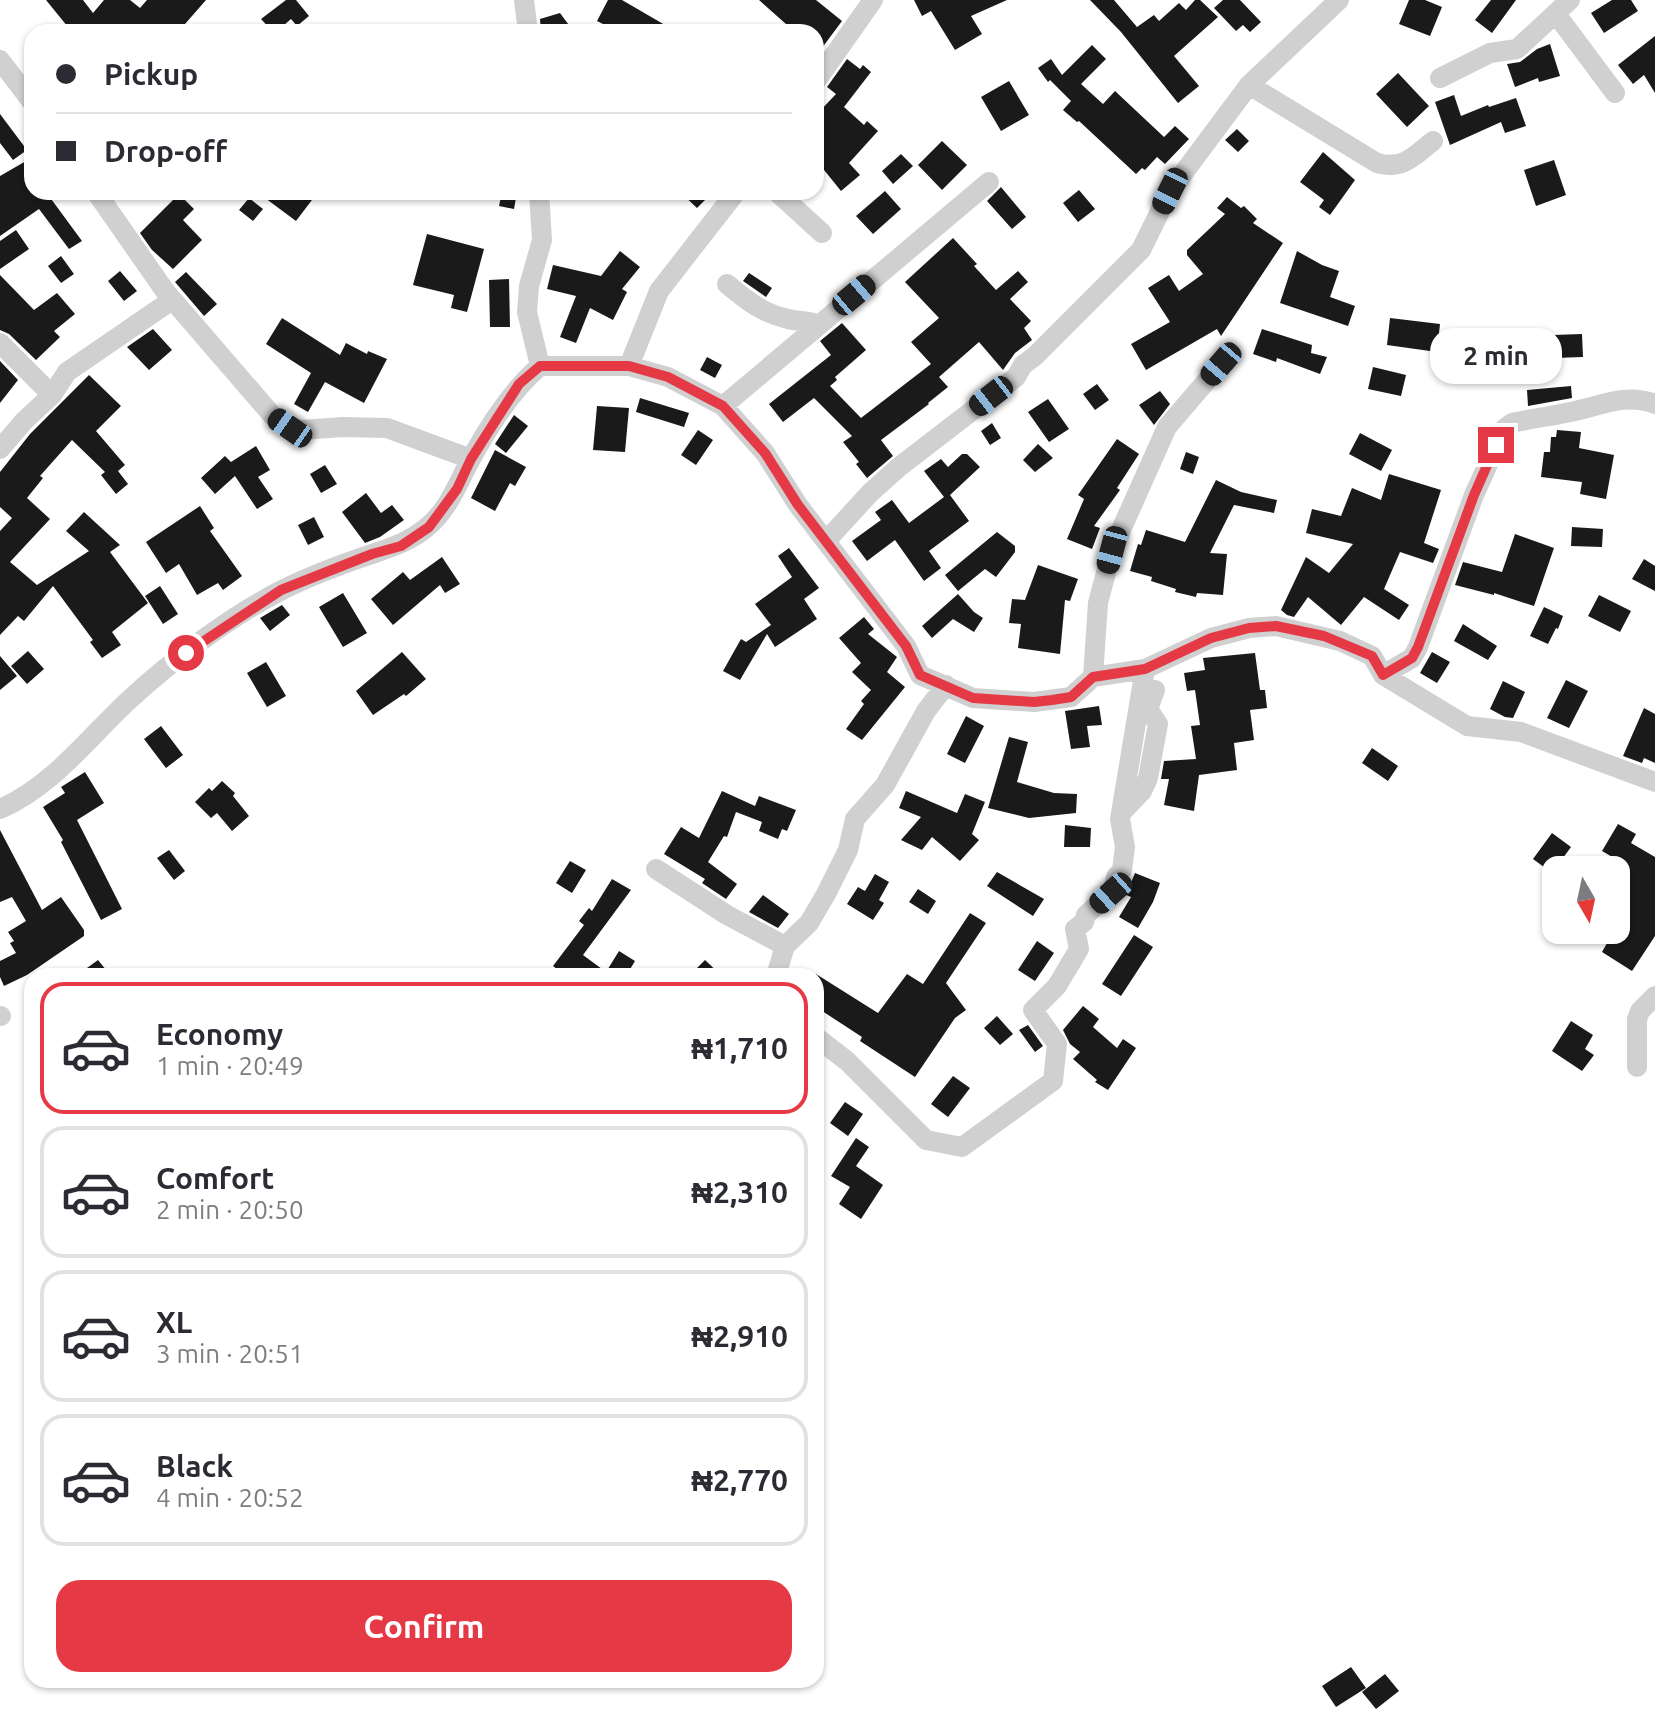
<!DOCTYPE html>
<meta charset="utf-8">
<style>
:root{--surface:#fff;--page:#f2f2f3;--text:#2b2b33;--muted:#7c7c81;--line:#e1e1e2;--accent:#e63946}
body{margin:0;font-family:Ubuntu,sans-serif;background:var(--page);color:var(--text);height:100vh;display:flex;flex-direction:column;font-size:30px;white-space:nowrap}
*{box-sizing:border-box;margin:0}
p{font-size:26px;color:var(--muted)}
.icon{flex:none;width:44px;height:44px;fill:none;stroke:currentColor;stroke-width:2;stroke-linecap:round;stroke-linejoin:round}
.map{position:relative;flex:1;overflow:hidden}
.panel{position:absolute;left:24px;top:968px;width:800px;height:720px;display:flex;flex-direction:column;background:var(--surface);border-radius:24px;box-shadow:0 2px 6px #0004}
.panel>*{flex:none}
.top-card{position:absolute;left:24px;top:24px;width:800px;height:176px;border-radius:24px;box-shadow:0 2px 6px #0004;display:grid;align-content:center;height:176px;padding:0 32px;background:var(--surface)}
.needle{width:52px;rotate:171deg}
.fabs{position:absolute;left:1542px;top:856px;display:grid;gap:16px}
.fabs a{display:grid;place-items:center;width:88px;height:88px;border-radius:16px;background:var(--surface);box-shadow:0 2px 6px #0004;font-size:40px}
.end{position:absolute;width:36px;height:36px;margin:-18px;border:10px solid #e63946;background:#fff;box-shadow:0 0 0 4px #fff}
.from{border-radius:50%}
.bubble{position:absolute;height:56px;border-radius:24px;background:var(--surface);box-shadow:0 2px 6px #0004;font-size:26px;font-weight:700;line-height:56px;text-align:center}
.car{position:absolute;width:24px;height:48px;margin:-24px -12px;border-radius:10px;box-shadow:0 0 6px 2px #0007;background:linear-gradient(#222 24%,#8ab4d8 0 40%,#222 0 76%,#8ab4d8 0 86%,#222 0)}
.top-card b{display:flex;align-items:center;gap:28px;height:76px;font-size:30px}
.top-card b+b{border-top:2px solid var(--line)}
.top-card i{width:20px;height:20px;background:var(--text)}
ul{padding:14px 0 0;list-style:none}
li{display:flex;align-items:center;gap:24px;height:132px;margin:0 16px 12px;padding:0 16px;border:4px solid var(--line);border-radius:24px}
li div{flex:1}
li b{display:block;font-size:30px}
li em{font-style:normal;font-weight:700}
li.selected{border-color:var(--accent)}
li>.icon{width:72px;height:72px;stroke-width:1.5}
.cta{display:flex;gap:16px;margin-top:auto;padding:16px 32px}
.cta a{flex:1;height:92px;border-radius:24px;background:var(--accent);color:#fff;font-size:32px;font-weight:700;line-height:92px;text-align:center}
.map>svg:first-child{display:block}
.building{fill:#1a1a1a}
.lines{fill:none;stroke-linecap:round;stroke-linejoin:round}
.minor{stroke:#d0d0d0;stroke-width:20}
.route{stroke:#e63946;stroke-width:10}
</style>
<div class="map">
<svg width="1655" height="1712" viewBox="0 0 1655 1712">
<rect width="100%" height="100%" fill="#fff"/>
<path class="building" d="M46,0h37l10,13 11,-13h26l10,8 7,-8h59l-28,32h-106z
M286,0h10l13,16 -12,10 -6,-7 -15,13h-3l-12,-13z
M608,0h14l55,32h-58l-22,-11z
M759,0h57l26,21 -26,35v-24h-21z
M914,0h93l-36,16 11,18 -27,16 -24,-39 -9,5z
M1090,0h24l23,27 17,-12 5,6 20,-18 7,7 9,-10h5l18,17 -44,39 25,30 -21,17 -57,-71z
M1223,0h17l21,22 -11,10 -7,-7 -7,6 -22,-23z
M1409,0h16l17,7 -12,29 -31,-12z
M1491,0h25l-24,33 -17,-13z
M1612,0h19l7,11 -34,22 -13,-20z
M560,13l14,19h-33l-1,-13z
M1655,36v57l-11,-18 -11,9 -15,-19z
M1550,44l10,32 -21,6 -1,-4 -23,9 -8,-23 13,-2 17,-13z
M1092,45l14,14 -25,25 22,20 12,-13 49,46 11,-11 14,13 -24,25 -8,-7 -12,13 -3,-2 -6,6 -57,-53 -2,1 -14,-12 8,-9 -21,-21 -2,2 -10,-14 13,-9 11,16z
M847,59l13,10 3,-4 8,7 -27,35 20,18 3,-4 11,10 -29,32 11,12 -19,16 -25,-31v-45l20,-21 -9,-7z
M1398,73l31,33 -22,21 -31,-33z
M1009,81l20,34 -28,16 -20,-34z
M1454,95l7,21 27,-11 1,2 27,-9 10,28 -21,7 -4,-11 -51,23 -15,-43z
M0,114l27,36 -14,10 -13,-17z
M1237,129l12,12 -11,11 -13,-12z
M942,141l25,24 -25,25 -24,-25z
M1323,152l32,28 -25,35 -11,-8 5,-7 -24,-18z
M901,154l12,12 -20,18 -11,-13z
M1554,160l12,35 -30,11 -12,-36z
M26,161l6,10v21h14l36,49 -13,8 -30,-40 -39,27v-60z
M1001,187l25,30 -14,12 -25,-28z
M1079,190l16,19 -17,13 -15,-19z
M885,191l16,18 -28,25 -17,-18z
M257,192h61l-22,29z
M502,192h15l-3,17 -15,-3z
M680,192h33l-16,16z
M179,194l15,15 -11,11 19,20 -29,29 -21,-19 -12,-17z
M1227,197l14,11 3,-2 13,13 -4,4 30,20 -62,93 -4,-7 -71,41 -15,-26 39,-22 -22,-34 21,-13 10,16 24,-17 -16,-19v-5l38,-36 -8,-6z
M249,198l14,11 -10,12 -14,-11z
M16,230l13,19 -29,20v-28z
M427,234l57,15 -17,63 -16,-4 3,-13 -41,-10z
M953,238l24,26 -3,2 22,24 22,-19 10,11 -18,17 21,22 -7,7 8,12 -17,13 -12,17 -24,-28 -40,35 9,10 -20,16 1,1 -48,36 12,16 -26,22 -11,-14 3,-2 -16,-20 9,-6 -38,-38 -31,24 -14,-18 62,-49 -11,-14 22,-18 24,27 -31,27 2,3 -7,6 31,32 70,-54 -20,-22 28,-24 -34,-36z
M620,251l20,16 -18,22 5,3 -14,28 -23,-12 -14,35 -16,-6 16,-41 -29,-7 6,-24 48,11z
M1297,251l25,14 17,6 -9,26 25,9 -7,20 -68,-23z
M61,256l13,18 -13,9 -13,-17z
M120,271l17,20 -13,10 -16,-20z
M186,272l31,32 -13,12 -29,-34z
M749,273l23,15 -6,9 -23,-16z
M0,275l34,35 23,-17 18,21 -21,17 6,6 -24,23 -27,-26 -9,-4z
M509,279l1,48h-20l-1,-47z
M282,318l58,37 6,-12 21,11 1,-3 19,8 -23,44 -39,-21 -17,30 -14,-8 17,-31 -45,-29z
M1390,318l50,6 -3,28 -50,-7z
M153,329l19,21 -23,20 -22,-23z
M1262,329l50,16 -1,8 16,4 -7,17 -43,-16 -1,4 -23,-8z
M1582,334l1,23 -58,2 -1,-23z
M707,357l15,8 -7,13 -15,-8z
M0,361l18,19 -18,23z
M1373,367l33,8 -5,21 -33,-7z
M89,375l32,31 -25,25 29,34 -7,6 10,13 -12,10 -15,-19 4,-3 -33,-32 -32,36 3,2 -16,20 23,21 -40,43 27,23 52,-34 -23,-20 18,-19 36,33 -10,7 38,51 -36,29 9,13 -19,13 -12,-16 3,-2 -40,-54 -29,35 -6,-5 -18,19v-104l12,-13 -12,-11v-35l30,-38z
M1097,384l12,16 -14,10 -12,-16z
M1571,386l1,12 -44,8 -1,-16z
M1160,391l10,13 -16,21 -15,-20z
M640,398l49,15 -5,14 -48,-15z
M1048,399l21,30 -20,13 -21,-30z
M597,406l32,2 -4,44 -32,-2z
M514,415l14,11 -22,27 -11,-9z
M992,423l9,15 -11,7 -9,-14z
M698,430l15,10 -17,25 -15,-10z
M1557,430l24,2 -2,16 35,7 -8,44 -26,-5 2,-12 -41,-5 3,-25h6l1,-15h5z
M1360,433l32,17 -11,21 -32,-17z
M1117,439l22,15 -22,34 3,2 -26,36 6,2 -8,21 -25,-10 17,-40 -6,-4z
M1038,444l15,14 -18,14 -12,-12z
M256,446l14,24 -12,7 15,22 -16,10 -22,-33 -20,18 -14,-16 24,-22 6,6z
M495,450l31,17 -11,19 -5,-3 -15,28 -24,-13z
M1186,452l13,5 -6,17 -13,-5z
M962,454h5l13,13 -30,28 19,26 -40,30 12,17 -17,13 -29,-41 -28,21 -15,-20 29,-21 -6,-8 17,-12 17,23 35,-26 -20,-26 17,-12 7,8z
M325,465l12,19 -16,9 -11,-19z
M1389,474l52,16 -17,53 15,6 -6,14 -33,-11 -16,37 25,16 -10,15 -35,-23 -23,28 -33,-28 -14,20 -7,-2 -6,-5 25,-53 23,16 24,-29 -47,-11 6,-24 29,7 11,-28 29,12z
M1216,480l25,12 36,8 -3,13 -40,-8 -24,48 17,1 -4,41 -26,-2 -1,4 -21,-5 1,-3 -25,-8 1,-4 -22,-6 8,-27 3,1 5,-15 39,12z
M366,493l15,20 11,-8 12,15 -24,17 -15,6 -23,-31z
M200,506l14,22 -4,3 32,45 -19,14 -5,-7 -21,12 -18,-31 -13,9 -20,-31z
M314,517l10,20 -16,8 -10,-20z
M1572,527l31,2 -1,18 -31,-1z
M997,532l18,14v6l-19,25 -11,-8 -27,22 -13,-16z
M1515,534l39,14 -20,58 -40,-13v2l-39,-10 8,-23 39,10z
M789,548l30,40 -15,11 13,20 -42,28 -8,-13 -27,46 -17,-9 18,-32 5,3 25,-17 -16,-21 37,-27 -14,-21z
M442,557l18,27 -15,9 -5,-8 -47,40 -22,-26 32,-27 7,8z
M1644,559l11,7v25l-23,-12z
M1038,565l40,14 -8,22 -5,-1 -5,54 -42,-6 3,-24 -12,-1 3,-24 13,1z
M160,586l18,28 -15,10 -18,-28z
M343,593l24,40 -24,14 -24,-40z
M958,594l16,18 9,6 -9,14 -21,-13 -21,19 -10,-12z
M1599,595l32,16 -11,21 -32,-16z
M282,605l8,10 -20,16 -10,-13z
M1544,607l19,9 -5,13 -2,-1 -8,16 -18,-8z
M864,617l10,12 -6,5 29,23 -10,15 18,15 -43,53 -16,-11 18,-25 -3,-3 10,-11 -19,-18 9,-9 -22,-25z
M1463,624l34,22 -9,14 -34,-19z
M28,651l16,18 -17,15 -16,-18z
M402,652l24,27 -20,17 -2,-2 -31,21 -17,-24z
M1432,652l18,10 -13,21 -17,-10z
M1255,653l5,37h5l2,18 -17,2 4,30 -20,3 3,27 -38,5 -5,36 -30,-6 5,-26h-8l3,-18 32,-2 -5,-33 9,-1 -5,-35 -8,1 -3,-18 21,-3 -2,-12z
M0,656l17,20 -17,14z
M266,662l20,34 -19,11 -20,-34z
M1566,680l22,11 -19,37 -22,-10z
M1503,681l22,11 -12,26 -8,-1 -15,-8z
M1099,706l3,19 -15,1 3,21 -19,2 -6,-38z
M1644,708l11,6v49l-11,-5 -2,5 -19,-7z
M966,716l18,10 -19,37 -18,-9z
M161,726l22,29 -17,13 -22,-29z
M1009,737l19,5 -11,40 37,11 23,1 -1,19 -47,5 -41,-10z
M1372,748l26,18 -10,15 -26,-18z
M85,772l19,31 -27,17 45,89 -21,11 -40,-78 2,-2 -20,-33 22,-14 -4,-6z
M222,781l13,12 -2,3 16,20 -17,15 -15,-18 -6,5 -16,-16 14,-14 3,3z
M722,791l33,15 4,-10 37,14 -9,21 -5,-2 -4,10 -19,-8 3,-9 -26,-10 -9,25 -3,-1 -16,26 29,22 -11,15 -24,-16 3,-4 -41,-25 17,-27 18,11z
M906,791l51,22 8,-19 20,8 -13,32 7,6 -19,21 -28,-24 -10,13 -21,-10 20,-23 -22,-9z
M1618,824l18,10 -5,9 24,14v79l-23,35 -30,-19 21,-37 -7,-4v-28l10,-18 -24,-14z
M1065,825l26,3 -1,19h-26z
M0,830l42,80 19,-13 23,33v6l-57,39 -23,11 -4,-9v-16l16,-8 -6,-10 4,-2 -6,-9 18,-11 -14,-24 -12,5z
M1552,833l19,14 -19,26 -19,-14z
M169,850l16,21 -11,9 -17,-22z
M570,861l16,9 -14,23 -16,-10z
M997,872l47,27 -11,17 -46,-30z
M1135,873l25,10 -7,19 -15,26 -19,-11 12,-20 -5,-2z
M875,874l14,8 -10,18 5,3 -11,17 -26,-16 11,-17 7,4z
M612,879l19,11 -48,65 23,17 13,-21 16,10 -9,15h-60l-13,-10 31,-41 -5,-4 10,-13 3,3z
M918,889l18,12 -8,13 -19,-12z
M763,895l26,19 -11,14 -29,-16z
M970,913l16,10 -40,60 20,27 -11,8 -40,59 -55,-36 2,-4 -46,-30v-33l62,39 29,-39 16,10z
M1134,935l19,12 -32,49 -19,-12z
M1037,941l17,12 -19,28 -17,-11z
M98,960l13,16h-35z
M705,960l17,16h-33z
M1083,1006l16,13 -6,8 24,21 6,-9 13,9 -28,42 -13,-8 2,-2 -24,-21 7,-7 -10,-8 -7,-14z
M997,1016l16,18 -13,11 -16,-17z
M1571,1021l22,14 -8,14 9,6 -12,16 -30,-20z
M1028,1025l15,21 -8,6 -16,-22z
M953,1076l17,12 -22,29 -17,-13z
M845,1102l18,12 -15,22 -18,-13z
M856,1138l13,9 -13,19 27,19 -22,34 -22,-15 11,-17 -19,-11z
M1351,1667l15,21 -30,19 -14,-21z
M1385,1674l14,17 -23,18 -14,-17z"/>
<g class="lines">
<path class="minor" d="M524,0l4,32
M1556,14l59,79
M0,60l32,42
M1440,78l50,-25 27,-4 53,-49
M816,81l57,-81
M1249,85l128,78c26,7 36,-6 56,-22
M96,192l69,99 107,124 18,13 11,2 42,-3 44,1 84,31
M539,192l3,48 -13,46 -2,26 13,54
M777,192l45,41
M727,284c19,16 35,29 61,35 11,3 20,1 31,6
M0,343l52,52
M629,366l30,-75 77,-99
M723,406l266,-224
M0,449l24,-28 28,-26 15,-23 105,-72
M827,540l43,-47 29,-26 117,-90 7,-12 12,-9 106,-106 29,-59 79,-106 90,-85
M1383,675l29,-17 6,-11 56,-152 30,-66 8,-6c21,-5 42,-7 63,-12 27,-6 52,-18 80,-7
M1093,677l5,-74 14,-53 55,-123 54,-63
M0,809c52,-22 89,-72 129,-109 42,-39 102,-84 153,-110 28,-14 60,-26 90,-36 20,-7 37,-12 54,-26 23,-18 32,-46 46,-71 18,-33 40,-67 68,-91h89l39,11 55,29 42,47 33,52 108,141 14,29 53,23 61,4 37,-5 22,-20 52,-8 66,-31 38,-10 27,-2 64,15 32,15 11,19 84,51 54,6 134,50
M1121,813l21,-22 6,-13 10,-54 -10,-15 7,-19
M656,869l71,46 58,31
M776,976l9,-30 24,-23 17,-29 22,-44 7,-31 30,-34 41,-74 20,-26
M0,1016h1
M816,1037l31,24 79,79 36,7 91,-66 4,-37 -24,-34 24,-24 22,-37 -4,-20 9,-7 2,-7 27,-25 3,-13 6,-7 3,-23 -5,-28 25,-150
M1637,1067v-48l3,-8 15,-15"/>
</g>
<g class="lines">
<path class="route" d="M186,653l95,-63 91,-36 29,-8 28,-19 28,-38 14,-30 48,-75 21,-18h89l39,11 55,29 42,47 33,52 108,141 14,29 53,23 61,4 18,-2 19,-3 22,-20 52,-8 66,-31 38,-10 27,-2 48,10 48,20 11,19 29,-17 6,-11 56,-152 22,-50"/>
</g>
</svg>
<div class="fabs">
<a><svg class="needle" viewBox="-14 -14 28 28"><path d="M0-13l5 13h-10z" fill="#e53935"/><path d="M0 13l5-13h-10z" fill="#7c7c81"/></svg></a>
</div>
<i class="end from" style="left:186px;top:653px"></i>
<i class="end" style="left:1496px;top:445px"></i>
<div class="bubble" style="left:1430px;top:328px;width:132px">2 min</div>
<i class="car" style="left:1170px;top:191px;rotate:206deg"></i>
<i class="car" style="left:854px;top:295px;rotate:50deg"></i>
<i class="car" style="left:1221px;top:364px;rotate:221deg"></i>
<i class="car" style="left:991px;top:396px;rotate:232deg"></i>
<i class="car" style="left:290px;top:428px;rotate:305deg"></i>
<i class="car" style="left:1112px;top:550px;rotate:195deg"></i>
<i class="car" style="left:1111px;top:893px;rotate:228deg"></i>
<div class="top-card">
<b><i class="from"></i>Pickup</b>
<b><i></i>Drop-off</b>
</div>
<section class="panel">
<ul>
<li class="selected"><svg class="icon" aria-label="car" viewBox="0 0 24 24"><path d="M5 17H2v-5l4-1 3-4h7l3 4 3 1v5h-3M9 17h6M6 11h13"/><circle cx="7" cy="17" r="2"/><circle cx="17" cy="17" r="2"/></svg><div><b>Economy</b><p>1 min · 20:49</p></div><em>₦1,710</em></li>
<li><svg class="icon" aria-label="car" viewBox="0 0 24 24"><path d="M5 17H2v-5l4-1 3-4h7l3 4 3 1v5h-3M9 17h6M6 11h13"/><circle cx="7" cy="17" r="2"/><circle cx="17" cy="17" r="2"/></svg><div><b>Comfort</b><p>2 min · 20:50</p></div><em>₦2,310</em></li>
<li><svg class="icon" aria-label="car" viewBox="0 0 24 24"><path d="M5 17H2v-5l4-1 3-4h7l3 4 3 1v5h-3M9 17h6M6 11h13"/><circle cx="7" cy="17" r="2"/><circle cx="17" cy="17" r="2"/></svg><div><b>XL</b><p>3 min · 20:51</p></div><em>₦2,910</em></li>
<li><svg class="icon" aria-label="car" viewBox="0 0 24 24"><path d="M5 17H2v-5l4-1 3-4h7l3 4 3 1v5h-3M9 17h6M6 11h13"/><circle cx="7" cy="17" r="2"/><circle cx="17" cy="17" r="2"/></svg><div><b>Black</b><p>4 min · 20:52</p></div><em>₦2,770</em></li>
</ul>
<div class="cta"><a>Confirm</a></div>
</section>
</div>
